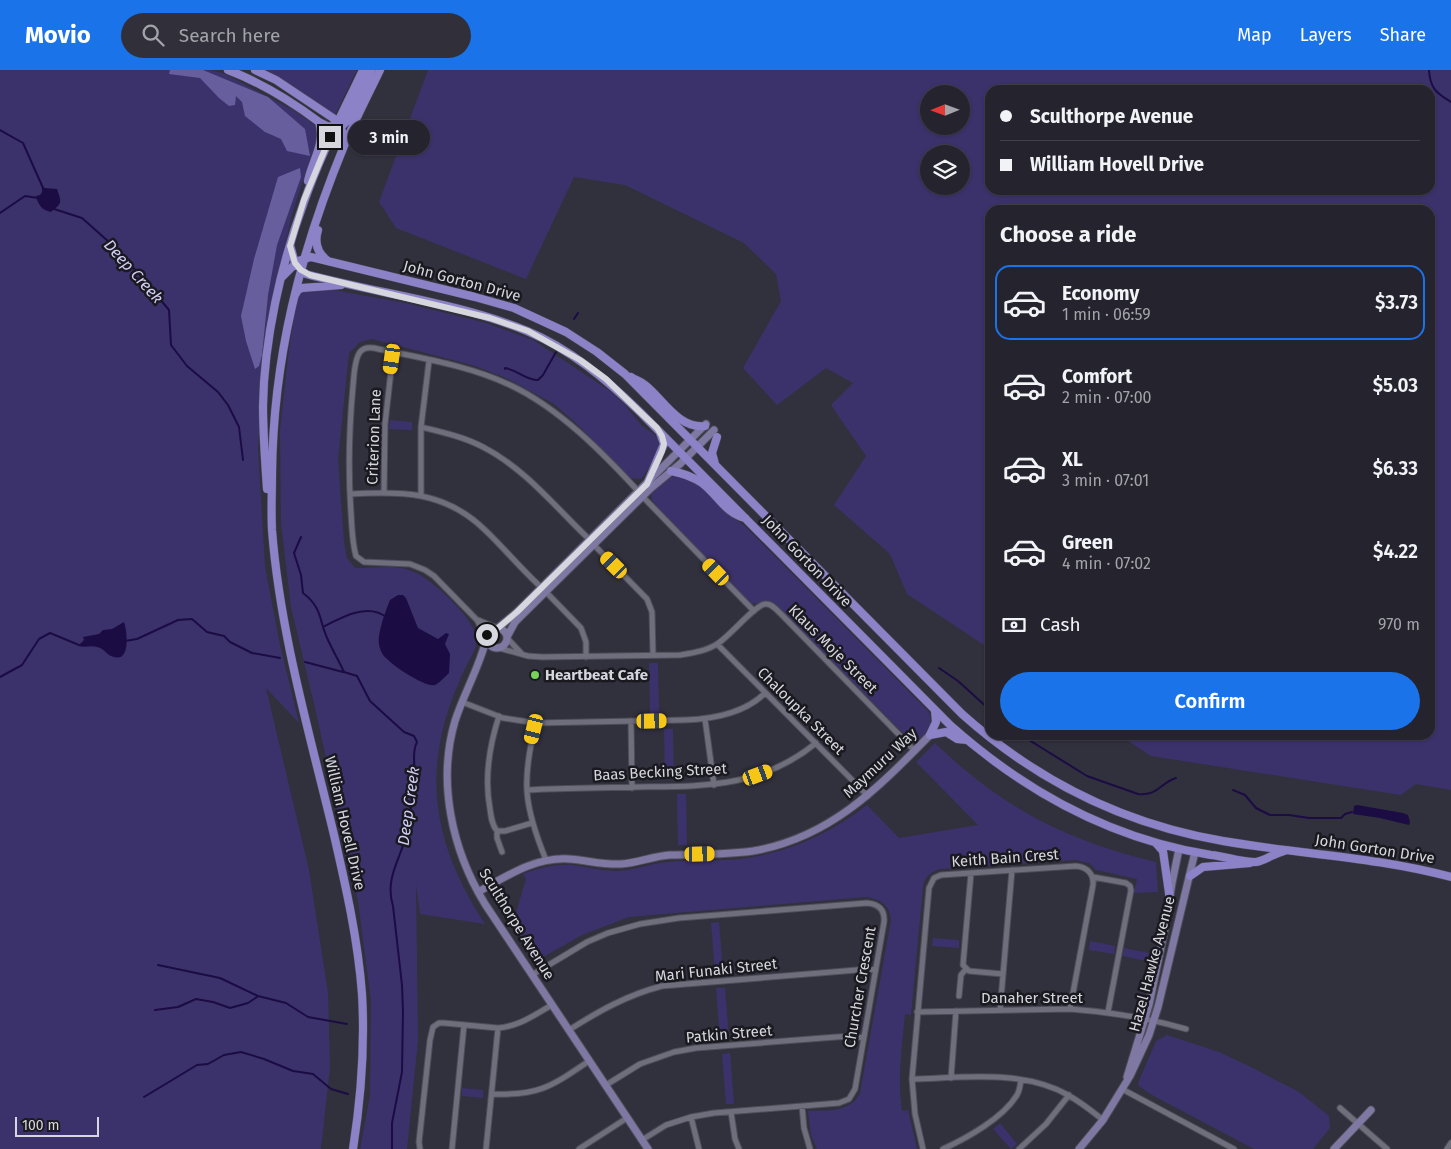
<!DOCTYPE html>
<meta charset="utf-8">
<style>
:root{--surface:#25242e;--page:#31303a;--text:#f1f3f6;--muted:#a3a4aa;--line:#42414a;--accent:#1a73e8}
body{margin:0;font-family:"Fira Sans",sans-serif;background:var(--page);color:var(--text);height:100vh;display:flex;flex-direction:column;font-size:19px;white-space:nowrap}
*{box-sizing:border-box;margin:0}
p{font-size:16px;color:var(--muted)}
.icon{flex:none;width:28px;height:28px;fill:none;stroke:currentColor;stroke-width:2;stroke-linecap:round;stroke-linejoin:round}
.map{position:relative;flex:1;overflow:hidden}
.side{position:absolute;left:985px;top:135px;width:450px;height:535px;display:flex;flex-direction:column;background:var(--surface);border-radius:15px;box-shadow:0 1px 4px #0004,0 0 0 1px var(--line)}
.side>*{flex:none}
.banner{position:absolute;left:985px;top:15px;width:450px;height:110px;border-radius:15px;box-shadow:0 1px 4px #0004,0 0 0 1px var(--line);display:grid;align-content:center;height:110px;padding:0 15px;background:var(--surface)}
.needle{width:32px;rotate:269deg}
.controls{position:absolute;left:920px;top:15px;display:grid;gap:10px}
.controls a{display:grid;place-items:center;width:50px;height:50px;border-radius:50%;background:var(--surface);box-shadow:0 1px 4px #0004,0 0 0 1px var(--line);font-size:25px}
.scale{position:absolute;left:15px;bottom:12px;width:84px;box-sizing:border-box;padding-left:5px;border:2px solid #d6d6de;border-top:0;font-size:14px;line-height:18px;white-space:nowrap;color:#d6d6de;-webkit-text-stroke:4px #1a191f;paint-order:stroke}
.end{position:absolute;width:22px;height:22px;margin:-11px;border:6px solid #d6d6de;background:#111;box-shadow:0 0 0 2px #111}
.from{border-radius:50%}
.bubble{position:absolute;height:35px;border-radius:18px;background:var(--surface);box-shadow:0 1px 4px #0004,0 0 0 1px var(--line);font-size:16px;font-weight:600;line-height:35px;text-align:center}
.car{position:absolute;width:15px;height:30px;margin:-15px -8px;border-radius:6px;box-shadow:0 0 4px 1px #0007;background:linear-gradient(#f5c518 24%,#345 0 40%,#f5c518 0 76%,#345 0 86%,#f5c518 0)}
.banner b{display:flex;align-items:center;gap:18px;height:48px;font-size:19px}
.banner b+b{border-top:1px solid var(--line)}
.banner i{width:12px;height:12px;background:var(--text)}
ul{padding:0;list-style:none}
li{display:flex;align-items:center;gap:15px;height:75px;margin:0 10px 8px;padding:0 5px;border:2px solid transparent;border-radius:15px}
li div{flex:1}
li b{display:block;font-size:19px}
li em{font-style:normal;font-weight:600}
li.on{border-color:var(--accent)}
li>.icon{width:45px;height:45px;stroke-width:1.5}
h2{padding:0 15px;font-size:22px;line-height:60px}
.pay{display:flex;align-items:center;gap:12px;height:55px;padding:0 15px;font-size:19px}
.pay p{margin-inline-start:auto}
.cta{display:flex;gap:10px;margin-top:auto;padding:10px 15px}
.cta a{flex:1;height:58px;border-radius:30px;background:var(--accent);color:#fff;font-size:20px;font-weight:600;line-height:58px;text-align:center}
header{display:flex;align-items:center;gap:30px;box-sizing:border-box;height:70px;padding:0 25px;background:var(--accent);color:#fff}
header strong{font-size:24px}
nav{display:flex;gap:28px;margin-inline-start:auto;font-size:18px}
.search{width:350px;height:45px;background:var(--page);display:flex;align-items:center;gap:12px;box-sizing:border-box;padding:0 18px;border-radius:28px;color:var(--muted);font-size:19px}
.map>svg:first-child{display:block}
.green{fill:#3c326b;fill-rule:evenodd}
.forest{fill:#675e9d}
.water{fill:#1c0c44}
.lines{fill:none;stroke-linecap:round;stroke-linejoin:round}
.stream{stroke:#1c0c44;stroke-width:2}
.street-casing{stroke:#4e4d58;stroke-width:7}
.secondary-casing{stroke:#4e4d58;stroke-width:9}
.primary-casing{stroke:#4e4d58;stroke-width:9}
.street{stroke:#6f6e7c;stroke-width:5}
.secondary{stroke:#7e78a2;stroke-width:7}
.primary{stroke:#8c82c7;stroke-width:8}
.route{stroke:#d6d6de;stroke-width:6}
.poi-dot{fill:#76d25a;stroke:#1a191f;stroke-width:2}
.labels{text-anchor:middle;stroke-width:5;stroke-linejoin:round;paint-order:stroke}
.street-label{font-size:15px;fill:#d6d6de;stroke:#1a191f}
.poi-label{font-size:15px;font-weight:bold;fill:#d6d6de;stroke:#1a191f;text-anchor:start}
.water-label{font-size:16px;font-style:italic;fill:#d1cef4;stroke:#1a191f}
</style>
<header>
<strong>Movio</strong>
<div class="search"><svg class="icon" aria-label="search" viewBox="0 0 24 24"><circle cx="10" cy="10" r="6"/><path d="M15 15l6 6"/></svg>Search here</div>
<nav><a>Map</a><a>Layers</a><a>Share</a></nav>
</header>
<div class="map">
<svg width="1451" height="1079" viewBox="0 0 1451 1079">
<rect width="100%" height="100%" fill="#31303d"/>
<path class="green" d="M0,0h211l14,4 68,36 25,17v18l-16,38 -10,31 -16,74 -13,91 -5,70 7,118 15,78 19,78 -33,-35 43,182 19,123 2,74 -9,82h-321z
M262,0h95l-22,45 -52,-34z
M428,0h1023v720l-35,-6 -15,11 -250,-39 -32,-21h311v-525h-440v439l-83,-55 -17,-40 -56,-49 32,-49 -35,-51 22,-22 -27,-15 -49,37 -34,-37 38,-67 -5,-27 -32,-31 -119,-58 -51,-8 -48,102 -130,-51 -17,-26zM990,20h440v100h-440zM929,24h32v32h-32zM929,84h32v32h-32z
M328,219l77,14 81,20 47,17 77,51 15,14 17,21 12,8 4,6 1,7 -2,9 -16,23 -11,-1 -54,-55 -22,-19 -48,-26 -34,-13 -100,-26 -12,3 -11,11 -11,107 6,82 3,16 8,10c17,0 35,-3 51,1 20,4 60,42 68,61 3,6 3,12 1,19 -54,100 -52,180 10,275l-65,-10 -4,-30 2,156 -11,109h-47l10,-53 1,-95 -13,-100 -43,-193 -24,-101 -10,-84 -1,-93 9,-81 8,-50 3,-6 10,-3z
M390,350l22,2v8l-23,-1z
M677,405l23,11 31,30 14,10 183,185c7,11 -1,27 -13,31l-10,-7 -131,-132c-11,-6 -15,3 -23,0l-91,-91 -8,-12 -1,-7 19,-15z
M649,593h9l1,50h-9z
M664,659h9l1,50h-9z
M935,673c66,64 132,98 221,119l2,30 -24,1 3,-14 -41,-9 -7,-7 -14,-3 -135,9c-9,3 -15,7 -17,17l-12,129 -6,-1c-3,32 -8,65 -3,97l6,-1 9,39h-100l-6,-14 -3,-24c18,-1 43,2 52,-18l31,-173c-1,-15 -11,-21 -25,-23l-237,20 -47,18 -44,25 -4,-1 -22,-33 14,-47 -3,-5c16,-6 32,-10 49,-9 15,2 30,6 45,6 17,-1 33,-7 49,-9 20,-2 41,-1 61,-2 52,-3 99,-23 140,-55l32,33 79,-13 -62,-63z
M677,724h9l1,51h-9z
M719,852l4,50 -8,1 -4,-50z
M933,868l26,2v8l-27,-2z
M1090,871l25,5 -1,8 -25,-4z
M1124,878l25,5 -2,8 -25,-5z
M716,918h9l4,50 -9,1z
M1167,965l52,17 32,15 48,25 30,24 1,12 -17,21h-59l-102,-54 -13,-9 -1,-3 18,-42z
M730,983l4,51h-8l-4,-50z
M462,1018l21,2v8l-21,-2z
M1000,1053l17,21 -6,5 -18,-20z"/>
<path class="forest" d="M170,0h33l65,27 37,32 5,27 -23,-5 -6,-12 -16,-7 -20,-16 -3,-14 -6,-6 -1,9 -6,1 -10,-8 -19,-20 -31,-4z
M300,98l1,9 -24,68 -9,50 -6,60 -3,11 -4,3 -9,-28 -5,-25 13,-57 24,-82z"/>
<path class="water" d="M42,116l3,2 12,1c5,14 5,14 -6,23 -10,-2 -13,-8 -15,-16l4,-1 2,-3z
M398,525h5l3,3 12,30 20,11 8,-6 3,1 -4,10 5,10 -1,19c-3,3 -11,11 -14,12 -9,3 -42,-19 -49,-27 -4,-3 -6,-9 -7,-13 -2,-11 7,-35 11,-45z
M124,552c3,8 7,40 -10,35 -7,-1 -10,-9 -17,-10 -7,-2 -12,1 -19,-1l6,-6 -1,-3 16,-3 4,-4 9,-1z
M1357,735l46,8 5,2 2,7 -1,3 -29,-7 -27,-4 1,-8z"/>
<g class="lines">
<path class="stream" d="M1429,0c1,18 7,23 22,32
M0,60l23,13 20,45
M53,137l1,2 28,9 27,24 31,33 29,35 2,35 16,21 31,26 10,13 11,22 4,33
M0,143l25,-17 13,2
M574,249l4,-6
M505,299v-1c13,2 20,12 33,12l5,-5 13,-23
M301,467l-7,16 7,22 2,18c20,15 16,29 25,47 5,11 11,21 16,32l13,4 13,25 34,31 10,4 3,6c-5,10 -2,17 -3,27 0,20 -3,42 -7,62 -5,27 -23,46 -14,75l9,79 1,27 -1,60 -10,51v26
M325,556c17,-9 43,-23 61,-9
M125,571l12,-2 41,-19 14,-1 15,13 17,4 6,6 22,11 28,5
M305,592l38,10
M939,598l19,13 32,29
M0,607l22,-12 17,-26 11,-6 29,12
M1021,665l66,41 51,18c20,2 22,-11 38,-16
M1233,720l12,5 11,13 14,7h19l20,3h32l4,-4 7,-2
M158,895l62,13 38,18 28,7 22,14 39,7
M155,940l23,-3 18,-8 17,3 17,6 18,-5 9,-6
M144,1027l53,-32 11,-1 16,-9 17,-3 23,7 29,12 20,3 18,15 17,5"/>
<g class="street-casing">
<path id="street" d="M421,357c21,5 43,10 62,20 43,22 73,61 107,93
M384,423l1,-69 8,-71
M350,424c52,-3 95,-3 135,36 20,19 37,40 57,58
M421,425v-68l8,-66
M643,427l111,114
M594,475l53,54 5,13 1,43
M546,522l35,36 5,14v15
M478,550l19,8
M486,568l-9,-18 -43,-44 -9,-6 -15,-6 -46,-2 -8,-6c-4,-14 -4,-29 -5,-43 -3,-42 -2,-84 2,-127 1,-9 1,-26 7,-34 3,-4 8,-5 14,-4 45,10 94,17 136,37 49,23 92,67 129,107
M507,568l14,15
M717,574l151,152
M499,578l29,8 14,1 138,-2c12,-2 26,-4 37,-11 12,-7 38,-39 48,-40 7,-1 11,6 16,10l134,137
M462,632l41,16 33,5 149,-3c27,-1 60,-7 80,-27
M499,646c-10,31 -15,61 -9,93 1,8 2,16 7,22h8l27,-8
M705,649l9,66
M631,651l1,67
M536,653c-15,58 -12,83 10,137
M527,720c37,-2 74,-2 111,-3 66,-1 123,1 178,-44
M497,761v7l5,14
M971,803l-8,92 6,6 34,3
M1093,807l33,6 4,3 1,4 -23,122
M532,905l55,-33 21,-9 32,-9 39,-6 188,-15c12,1 18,7 17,19l-29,167 -6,10 -10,4 -125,10 -23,4 -25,8 -24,15
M959,926l2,-21 5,-6
M1000,940l12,-140
M917,942l153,-3c40,3 78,9 116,20
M569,960c30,-19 58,-35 93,-44l207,-17 6,1
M951,1008l5,-67
M912,1009c50,-1 111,-10 156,16 12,7 24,16 35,25
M606,1015l34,-21 34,-12 22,-4 140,-11 18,-1 9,2
M1122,1019l112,60
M492,1024c47,2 60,-8 97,-33
M802,1036l2,22 6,21
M1340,1038l47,41
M731,1042l4,27 4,10
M691,1047l8,32
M420,1079l-1,-7 11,-102 3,-13 6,-4h5l54,5c22,-2 36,-13 54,-23
M452,1079l12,-124
M486,1079l12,-121
M579,1079l48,-31
M923,1079l-8,-35 -3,-35 17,-191 5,-10 7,-3 135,-9c11,1 18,8 17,19l-23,124
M943,1079c24,-11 60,-31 74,-54 3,-5 3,-10 4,-15
M1019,1079l27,-25 23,-29
M1447,1079l4,-6"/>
</g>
<g class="secondary-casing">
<path id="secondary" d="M487 568a10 10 0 1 1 20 0a10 10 0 1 1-20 0Z
M498,558l19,-16 189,-188
M507,567l8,-15 6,-6 130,-128 29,-24 34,-34
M486,570c-7,28 -22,53 -31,81 -18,61 -3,129 30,183l163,245
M478,822c29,-16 56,-35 91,-33 17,1 34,6 52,5 17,-1 32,-8 49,-9 27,-1 55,0 83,-4 77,-13 125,-63 177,-116
M1127,1007l22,-72 16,-77 7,-45 7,-34
M1079,1079l24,-29 27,-44 19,-41 9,-28 37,-155
M1334,1079l37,-39"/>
</g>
<g class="primary-casing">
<path id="primary" d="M228,0c34,13 63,31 91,52l8,4 12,1
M255,0l21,10 57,38 8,9 4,16
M341,57l6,-6 24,-51
M308,111c4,-20 18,-38 11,-59
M318,160c-4,13 -1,23 10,31
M290,175l5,18 11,11c73,20 150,28 221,57 43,18 79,48 113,81l310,313c74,66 162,114 261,130 12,1 34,8 45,7 8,-1 19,-9 28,-11
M282,207l16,-16 13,-4 164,40 39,11 52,24 31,20 28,22 337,340c75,67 161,110 261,127 76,13 153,16 228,36
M295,225l3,-5 4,-2 39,-3
M631,307c4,3 10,4 14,8 18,14 33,44 60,41
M715,394l-3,-11 5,-16
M671,401c11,2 22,6 31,12 16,12 23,30 43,35
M647,414l17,-40 -4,-11
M267,419c-2,-28 -4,-56 -4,-83 1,-67 18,-141 41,-204 16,-46 38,-88 59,-132
M930,665l16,-3 11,7 10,1
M930,665l6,-13 -1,-11
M1156,773l7,8 7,49
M1190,806l13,-9 47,-4
M353,1079c8,-51 12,-104 9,-155 -4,-54 -16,-107 -28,-159 -24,-100 -54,-202 -62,-305 -1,-19 0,-37 0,-55 1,-117 28,-222 72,-329 11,-26 24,-51 36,-76"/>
</g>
<use href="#street" class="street"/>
<use href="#secondary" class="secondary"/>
<use href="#primary" class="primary"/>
</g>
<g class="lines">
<path class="route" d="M330,67l-26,63 -14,46 5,17 6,7 9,5 180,43 38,13 52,29 26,19 34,33 17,16 5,8 2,8 -2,7 -15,33 -130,128 -19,16 -7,2 -4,5"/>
</g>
<circle class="poi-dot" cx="535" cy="605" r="5"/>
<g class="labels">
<g class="street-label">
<text transform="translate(462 211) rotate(15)" y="5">John Gorton Drive</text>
<text transform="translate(374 367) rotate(-88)" y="5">Criterion Lane</text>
<text transform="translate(807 491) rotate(46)" y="5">John Gorton Drive</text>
<text transform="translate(833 579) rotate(45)" y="5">Klaus Moje Street</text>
<text transform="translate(801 641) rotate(45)" y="5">Chaloupka Street</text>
<text transform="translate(880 693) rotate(-43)" y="5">Maymuru Way</text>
<text transform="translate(660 702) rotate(-3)" y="5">Baas Becking Street</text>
<text transform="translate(345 753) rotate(77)" y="5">William Hovell Drive</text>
<text transform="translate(1375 779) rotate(9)" y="5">John Gorton Drive</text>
<text transform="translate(1005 788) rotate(-4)" y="5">Keith Bain Crest</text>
<text transform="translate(517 854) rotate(58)" y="5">Sculthorpe Avenue</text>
<text transform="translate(1152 894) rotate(-75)" y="5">Hazel Hawke Avenue</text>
<text transform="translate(716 900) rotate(-6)" y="5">Mari Funaki Street</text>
<text transform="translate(860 917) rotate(-80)" y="5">Churcher Crescent</text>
<text x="1032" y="933">Danaher Street</text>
<text transform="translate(729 964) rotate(-5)" y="5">Patkin Street</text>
</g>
<g class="poi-label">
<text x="545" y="610">Heartbeat Cafe</text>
</g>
<g class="water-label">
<text transform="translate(134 201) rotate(48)" y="6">Deep Creek</text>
<text transform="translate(408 736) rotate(-82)" y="6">Deep Creek</text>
</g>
</g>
</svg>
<div class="controls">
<a><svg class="needle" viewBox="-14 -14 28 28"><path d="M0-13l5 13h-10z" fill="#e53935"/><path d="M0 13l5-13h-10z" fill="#a3a4aa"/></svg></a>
<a><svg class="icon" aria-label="layers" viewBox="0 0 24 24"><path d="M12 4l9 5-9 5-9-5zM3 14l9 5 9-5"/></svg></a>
</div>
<div class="scale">100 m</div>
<i class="end from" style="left:487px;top:565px"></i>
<i class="end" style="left:330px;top:67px"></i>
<div class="bubble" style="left:348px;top:50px;width:82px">3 min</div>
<i class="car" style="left:392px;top:289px;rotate:188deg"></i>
<i class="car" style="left:614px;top:495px;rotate:315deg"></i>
<i class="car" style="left:716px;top:502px;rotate:316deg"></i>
<i class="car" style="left:652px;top:651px;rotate:89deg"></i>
<i class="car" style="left:534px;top:659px;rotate:194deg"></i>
<i class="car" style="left:758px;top:705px;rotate:70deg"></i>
<i class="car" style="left:700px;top:784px;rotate:89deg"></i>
<div class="banner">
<b><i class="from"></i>Sculthorpe Avenue</b>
<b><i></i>William Hovell Drive</b>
</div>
<section class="side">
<h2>Choose a ride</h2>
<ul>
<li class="on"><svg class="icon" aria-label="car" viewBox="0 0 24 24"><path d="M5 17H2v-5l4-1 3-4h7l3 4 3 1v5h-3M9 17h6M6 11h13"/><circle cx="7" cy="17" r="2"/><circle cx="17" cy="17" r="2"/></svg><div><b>Economy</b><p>1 min · 06:59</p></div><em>$3.73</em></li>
<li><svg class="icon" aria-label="car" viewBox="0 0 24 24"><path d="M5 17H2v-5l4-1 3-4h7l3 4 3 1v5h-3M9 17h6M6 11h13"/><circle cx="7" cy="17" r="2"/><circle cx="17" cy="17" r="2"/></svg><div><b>Comfort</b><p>2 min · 07:00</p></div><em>$5.03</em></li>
<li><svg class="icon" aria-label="car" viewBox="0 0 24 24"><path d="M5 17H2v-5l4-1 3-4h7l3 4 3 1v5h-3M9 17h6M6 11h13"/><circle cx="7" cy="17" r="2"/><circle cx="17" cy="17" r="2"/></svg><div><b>XL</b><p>3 min · 07:01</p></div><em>$6.33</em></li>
<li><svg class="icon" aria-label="car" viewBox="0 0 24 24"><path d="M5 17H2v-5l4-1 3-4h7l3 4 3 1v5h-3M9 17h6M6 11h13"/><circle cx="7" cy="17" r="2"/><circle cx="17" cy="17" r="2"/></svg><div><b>Green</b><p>4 min · 07:02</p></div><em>$4.22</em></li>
</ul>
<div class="pay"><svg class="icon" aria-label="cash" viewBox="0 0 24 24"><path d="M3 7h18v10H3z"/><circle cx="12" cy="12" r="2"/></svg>Cash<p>970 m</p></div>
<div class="cta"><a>Confirm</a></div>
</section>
</div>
